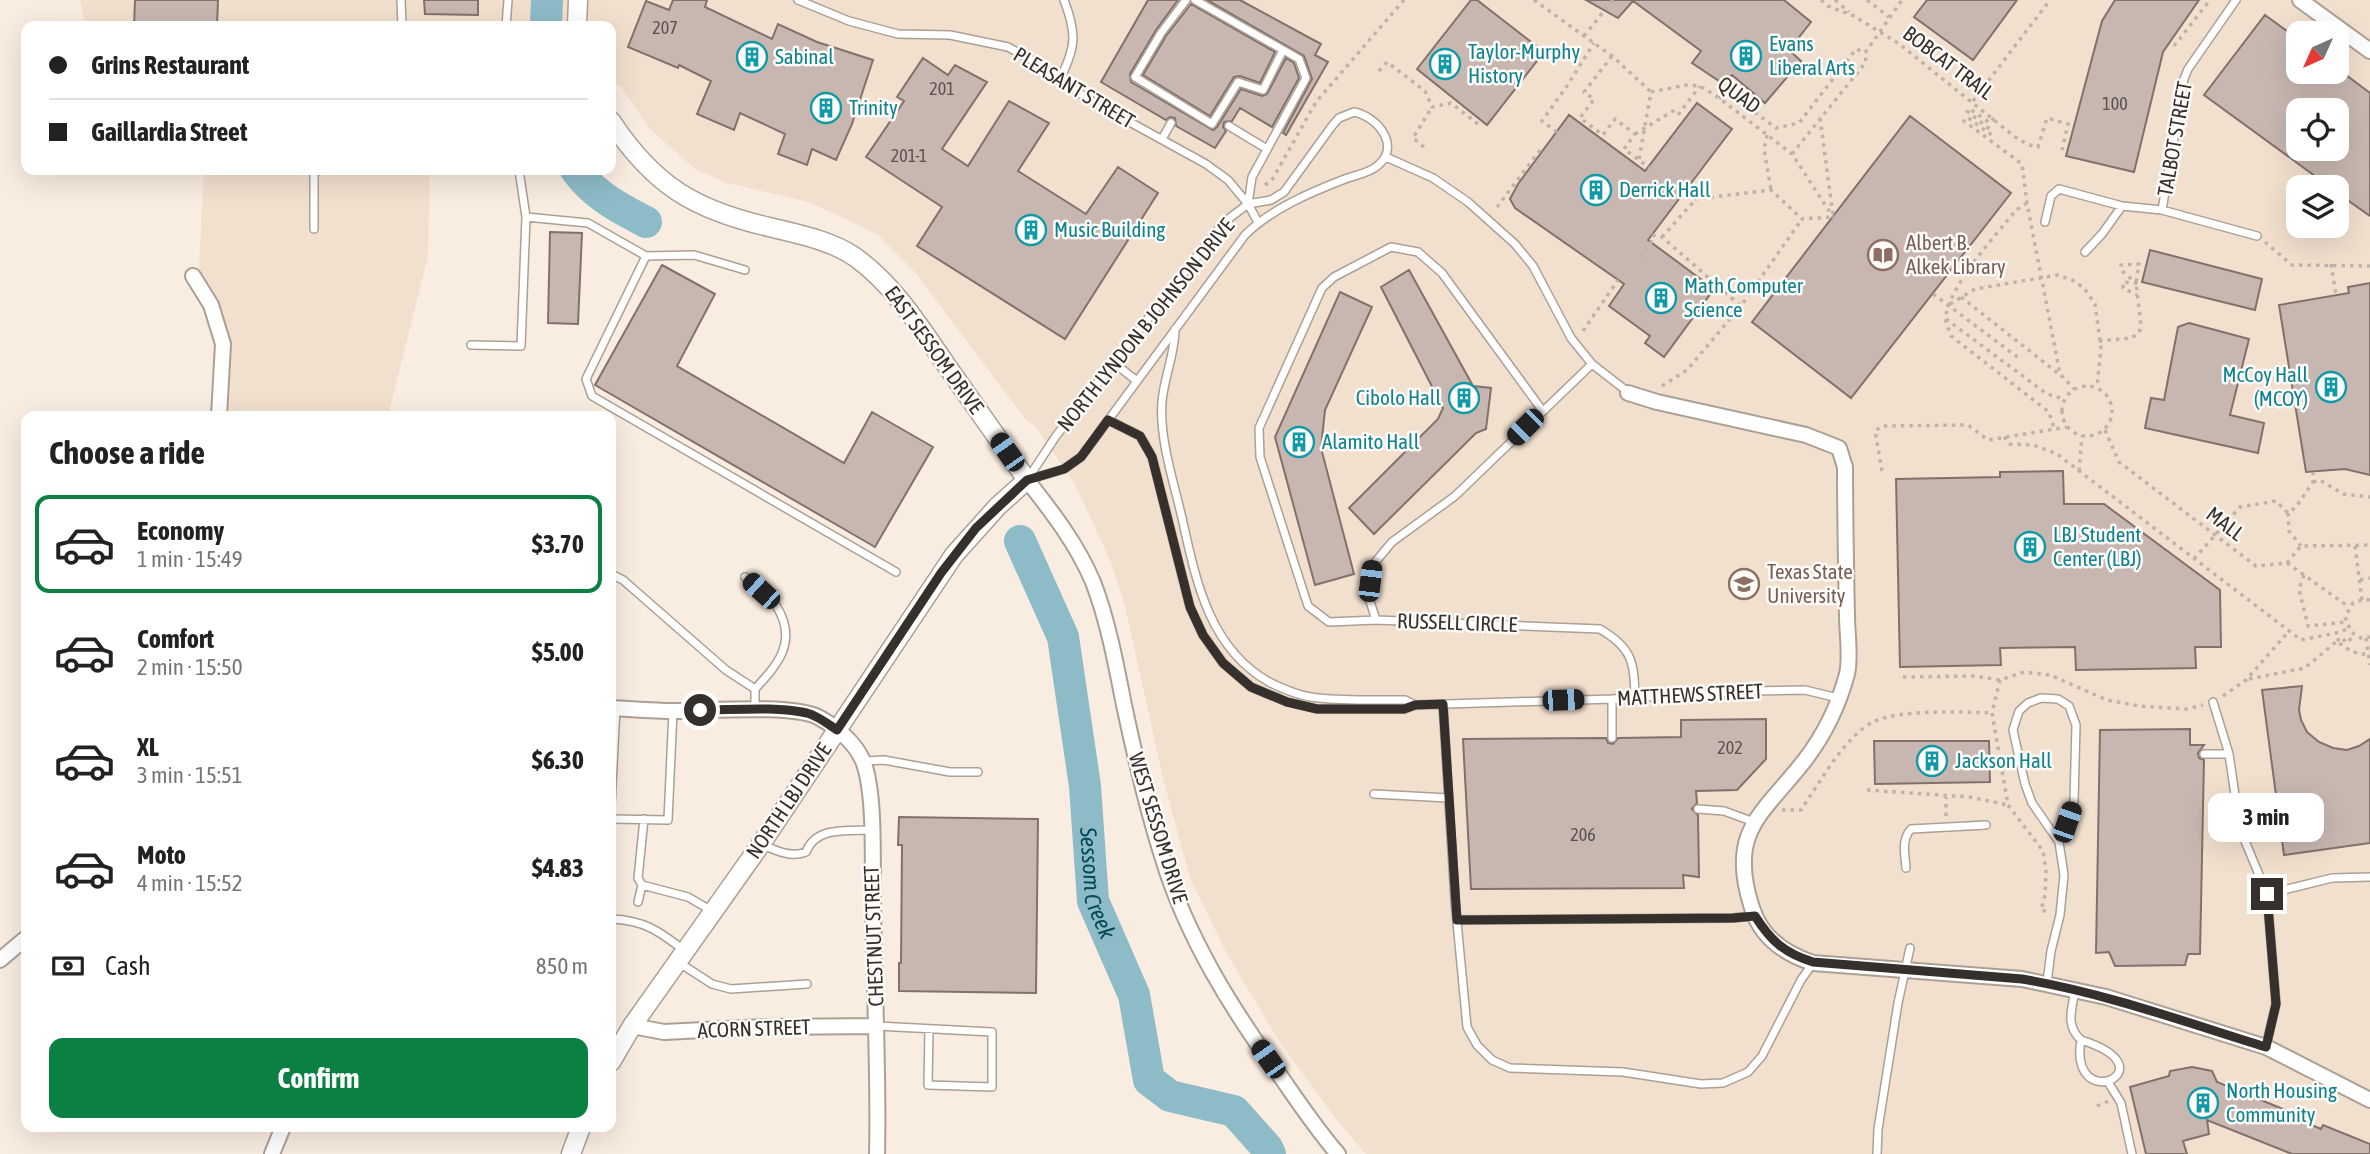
<!DOCTYPE html>
<meta charset="utf-8">
<style>
:root{--surface:#fff;--page:#f2f2f2;--text:#222;--muted:#767676;--line:#e0e0e0;--accent:#0b8043}
body{margin:0;font-family:"Asap Condensed",sans-serif;background:var(--page);color:var(--text);height:100vh;display:flex;flex-direction:column;font-size:26px;white-space:nowrap}
*{box-sizing:border-box;margin:0}
p{font-size:23px;color:var(--muted)}
.icon{flex:none;width:38px;height:38px;fill:none;stroke:currentColor;stroke-width:2;stroke-linecap:round;stroke-linejoin:round}
.map{position:relative;flex:1;overflow:hidden}
.sheet{position:absolute;left:21px;top:411px;width:595px;height:721px;display:flex;flex-direction:column;background:var(--surface);border-radius:14px;box-shadow:0 7px 28px #0002}
.sheet>*{flex:none}
.guide{position:absolute;left:21px;top:21px;width:595px;height:154px;border-radius:14px;box-shadow:0 7px 28px #0002;display:grid;align-content:center;height:154px;padding:0 28px;background:var(--surface)}
.needle{width:46px;rotate:225deg}
.buttons{position:absolute;left:2286px;top:21px;display:grid;gap:14px}
.buttons a{display:grid;place-items:center;width:63px;height:63px;border-radius:14px;background:var(--surface);box-shadow:0 7px 28px #0002;font-size:35px}
.end{position:absolute;width:32px;height:32px;margin:-16px;border:9px solid #35302c;background:#fff;box-shadow:0 0 0 4px #fff}
.from{border-radius:50%}
.bubble{position:absolute;height:49px;border-radius:14px;background:var(--surface);box-shadow:0 7px 28px #0002;font-size:23px;font-weight:700;line-height:49px;text-align:center}
.car{position:absolute;width:21px;height:42px;margin:-21px -10px;border-radius:9px;box-shadow:0 0 5px 2px #0007;background:linear-gradient(#222 24%,#8ab4d8 0 40%,#222 0 76%,#8ab4d8 0 86%,#222 0)}
.guide b{display:flex;align-items:center;gap:24px;height:66px;font-size:26px}
.guide b+b{border-top:2px solid var(--line)}
.guide i{width:18px;height:18px;background:var(--text)}
ul{padding:0;list-style:none}
li{display:flex;align-items:center;gap:21px;height:98px;margin:0 14px 10px;padding:0 14px;border:4px solid transparent;border-radius:14px}
li div{flex:1}
li b{display:block;font-size:26px}
li em{font-style:normal;font-weight:700}
li.current{border-color:var(--accent)}
li>.icon{width:63px;height:63px;stroke-width:1.5}
h2{padding:0 28px;font-size:32px;line-height:84px}
.pay{display:flex;align-items:center;gap:18px;height:77px;padding:0 28px;font-size:26px}
.pay p{margin-inline-start:auto}
.button{display:flex;gap:14px;margin-top:auto;padding:14px 28px}
.button a{flex:1;height:80px;border-radius:14px;background:var(--accent);color:#fff;font-size:28px;font-weight:700;line-height:80px;text-align:center}
.map>svg:first-child{display:block}
.built{fill:#f2e0ce;fill-rule:evenodd}
.lines{fill:none;stroke-linecap:round;stroke-linejoin:round}
.river{stroke:#8dbbc7;stroke-width:32}
.building{fill:#c7b7b0;stroke:#81716b;stroke-width:2;fill-rule:evenodd}
.service-casing{stroke:#aca094;stroke-width:10}
.minor-casing{stroke:#aca094;stroke-width:18}
.tertiary-casing{stroke:#aca094;stroke-width:21}
.path{stroke:#beb3aa;stroke-width:3.5;stroke-dasharray:3.5 5;stroke-linecap:butt}
.service{stroke:#fff;stroke-width:7}
.minor{stroke:#fff;stroke-width:14}
.tertiary{stroke:#fff;stroke-width:18}
.route{stroke:#35302c;stroke-width:9}
.labels{text-anchor:middle;stroke-width:5;stroke-linejoin:round;paint-order:stroke}
.number-label{font-size:18px;fill:#5a524d}
.culture-label{font-size:21px;fill:#0d838f;stroke:#fefbf9;text-anchor:start}
.street-label{font-size:21px;fill:#35302c;stroke:#fefbf9}
.education-label{font-size:21px;fill:#785e54;stroke:#fefbf9;text-anchor:start}
.water-label{font-size:23px;font-style:italic;fill:#044957;stroke:#fefbf9}
</style>
<div class="map">
<svg width="2370" height="1154" viewBox="0 0 2370 1154">
<rect width="100%" height="100%" fill="#f9ece0"/>
<path class="built" d="M80,0h2290v1154h-1004l-30,-35 -57,-78 -52,-87 -37,-76 -27,-100 -38,-172 -14,-44 -36,-78 -39,-57 -11,-8 -112,-149 -36,-36 -68,-32 -85,-20 -29,-13 -45,-40 -29,-42 -10,-5v-56h-525zM2298,33h38v39h-38zM2298,110h38v39h-38zM2298,187h38v39h-38z
M204,170h226l-2,86 -40,160h-160l1,-75 -30,-70z"/>
<g class="lines">
<g class="river">
<path d="M546,26l1,-26"/>
<path d="M576,170c18,25 43,38 70,52"/>
<path id="s1" d="M1020,541l43,96 22,149 8,115 41,94 15,85 21,16 64,15 33,37 3,6"/>
</g>
</g>
<path class="building" d="M135,0h83l-1,26h-83z
M424,0h54v15l-53,-1z
M673,0h34l-2,7 67,32 6,-15 39,18 56,18 -21,64 -16,36 -24,-11 -5,16 -29,-11 7,-20 -45,-21 -6,17 -37,-16 14,-33 -32,-16 -1,3 -50,-21 18,-46 23,9z
M1148,0h30l-22,30 -26,44 1,8 82,48 4,-3 24,-38 21,7 5,-2 19,-36 8,5 5,15 -27,49 -32,-19 -8,13 -8,1 -1,5 3,4 -11,17 -39,-22 -1,-8 -5,-1 -4,3 -65,-38z
M1207,0h33l81,44 -6,11 13,7 -42,73 -3,-2 29,-54 -8,-23z
M1471,0h6l67,52 -57,73 -70,-56z
M1586,0h198l27,22 -22,28 12,11 -36,42 -33,-28 -10,8 -30,-20 9,-12 -68,-50 -15,17z
M1927,0h90l-44,60 -59,-43z
M2115,0h84l-36,52 -29,120 -68,-16 36,-135z
M1191,4l84,48 -15,31 -20,-7 -6,1 -24,39 -67,-41 23,-39z
M2265,15l33,24v33h44l28,21v123l-34,-24v-5h-6l-126,-92zM2298,110h38v39h-38z
M923,58l25,17 7,-10 32,17 -45,67 26,17 41,-65 40,22 -31,48 68,43 32,-47 40,26 -93,146 -148,-93 25,-39 -76,-50 38,-56 -7,-4z
M1697,103l35,26 -84,111 66,49 -50,68 -19,-14 5,-7 -41,-30 15,-22 -109,-76 -5,-9 8,-15 51,-69 76,56z
M1910,116l101,77 -160,205 -99,-76z
M550,232l32,1 -4,91 -30,-1z
M2150,250l112,29 -7,31 -113,-28z
M662,265l53,29 -38,72 167,97 28,-51 61,35 -58,100 -280,-162z
M1409,270l64,116 18,2 -5,41 -10,4 -102,101 -25,-26 89,-89 5,-11 -62,-121z
M2370,283v192l-25,-6 -39,3 -27,-167 70,-12 -1,-6z
M1340,292l32,15 -47,103 -4,38 33,126 -39,11 -40,-148z
M2189,323l60,16 -19,76 34,8 -6,30 -113,-25 6,-30 13,2 14,-73z
M2063,471l1,33h40l116,86 1,57h-26l1,21 -120,2 -1,-23 -75,1 1,17 -101,2 -4,-188 104,-2v-5z
M2302,686l-3,24 2,10 6,12 12,10 14,6 14,2 12,-4 11,-7v104l-86,12 -22,-165z
M1766,719v40l-29,31 -41,1 1,12 -5,6 6,6 1,62 -16,-2 1,13 -213,1 -8,-150 143,-1 2,5 5,1 5,-6 63,-1v-17z
M2190,729v16h14l-6,8 1,5 5,2 -4,194h-12l-3,11 -70,1 -6,-14 -13,1 4,-223z
M1874,741h115l1,41 -115,2z
M899,817l139,2 -2,174 -137,-2v-28h2l1,-118h-4z
M2192,1067l20,4 5,11 73,30v4l31,13 2,-4 47,19v10h-78l-85,-34 2,14 -26,7 4,13h-41l-16,-67 39,-11 1,-5z"/>
<g class="lines">
<g class="service-casing">
<path id="service" d="M401,0l1,26
M798,0l51,21 49,13 52,1 58,12 22,12 58,40 118,65 22,16 20,24 10,18
M1186,0l-25,33 -26,44 77,47 26,-42 25,8 20,-40
M1195,0l104,59 7,19 -54,99 -4,27
M506,26l2,-26
M1060,79c16,-32 17,-45 4,-79
M1354,112c25,5 48,36 22,55 -10,7 -21,8 -31,12 -34,13 -74,30 -100,56l-164,222 -17,12 -37,11 29,-44 167,-213 25,-19 23,-4 13,-8 48,-66 7,-8z
M1229,126l38,23
M1162,139l9,-16
M1386,157l47,21 35,24 47,42 18,22 38,72 21,26 36,28
M519,170l7,47
M2162,210l22,-131 4,-10 48,-69
M2045,222l6,-26 8,-7 63,17 40,4 95,26
M314,229v-55l4,-4
M2085,252l17,-18 20,-28
M646,256l-60,123 6,17 304,176
M1175,329c0,25 -11,48 -13,73 -3,36 12,81 20,116 14,63 27,130 87,164 16,8 33,15 50,16 28,3 58,2 86,2l10,5
M471,345l50,1 5,-129 62,6 58,33 48,-1 51,15
M1114,363l23,18
M1542,410l-100,-137 -24,-21 -27,-5 -57,30 -12,11 -63,140 1,29 48,149 21,16 47,-2 224,9c32,19 34,32 35,68
M1108,420l32,16 12,21 38,150 13,28 20,28 28,24 36,15 30,7h87l11,-4 197,-6 140,-8 53,-1 33,8
M611,574l12,6 103,90 29,19v20
M745,577c9,9 25,19 32,30 21,35 1,57 -22,82
M1376,620l-8,-25 4,-29 20,-24 63,-46 137,-132
M1612,699v39
M2213,702l16,52 11,75 27,65 9,110 -10,42
M1443,704l12,197 12,126 10,18 15,15 18,8 113,4 78,12 22,-1 25,-11 14,-16 39,-76 12,-17
M2204,754h25
M864,761l20,-1 66,12h28
M1374,794l74,4
M611,805l5,-97
M1698,809l26,2 30,11
M611,819l57,1 5,-109
M644,819l-6,59 4,7 46,12 24,14
M762,844c13,7 30,14 44,8 10,-26 42,-21 65,-22
M1906,868c-1,-14 -5,-28 5,-39l75,-4
M2267,894l65,-16 38,-1
M638,902l4,-17
M611,919c33,1 48,12 74,32
M1457,920l276,-2 21,-2
M678,962l34,22 19,5 76,-5
M2047,983l4,-32 9,-36 4,-40 -5,-33 -27,-39 -7,-19 -12,-54 6,-19 9,-8 13,-5 17,1 11,7 7,19 -2,76 -15,41
M2075,990c-3,20 -10,35 6,50 -13,77 93,29 0,0
M877,1026l115,6v55l-64,-2 1,-56
M2108,1082l13,21 11,51
M1877,1154l1,-25 20,-126 12,-55"/>
</g>
<g class="minor-casing">
<path id="minor" d="M2300,0l70,51
M193,276l18,29 12,39 -4,72
M1628,393l29,9 149,33 33,13 6,19c0,50 1,99 2,149 0,18 4,41 0,58 -8,30 -23,61 -42,86 -43,55 -78,71 -53,148 9,29 33,46 61,55l209,16 84,18 160,50 104,53
M1027,480c25,32 50,64 66,102 15,39 23,82 31,123 11,52 23,104 39,154 24,79 70,152 118,218 18,26 36,53 57,77
M611,708c21,1 42,3 64,3 32,0 117,-7 143,6 17,9 37,25 45,44 13,33 9,105 10,143 1,83 6,166 4,250
M0,960l26,-22
M632,1026l32,6 102,-5 111,-1
M272,1154l11,-27"/>
</g>
<g class="tertiary-casing">
<path id="tertiary" d="M577,26l1,-26
M611,121c43,65 84,89 158,106 29,7 61,13 86,30 39,28 65,70 92,109 27,38 53,76 80,114l-29,26 -44,49 -193,289 -129,182 -21,36
M571,1154l10,-27"/>
</g>
<path class="path" d="M1534,0l78,56 39,36
M1821,0l7,6 26,10 44,27 117,94 14,8 9,2 9,-29 21,6 -6,26
M1835,0l14,12
M1867,0l22,17
M1584,36l29,-36
M2174,46l36,-46
M1612,56l-28,36 10,7 -14,19 23,17 12,-16 20,15 -11,15 30,22
M1379,71l8,-9 38,29 7,16 19,-4 27,21
M1651,92l35,-7 14,1 19,12 73,56 41,63
M1719,98l11,-4 46,34 23,-5 57,-74 9,4
M1973,101l77,-101
M1820,118l13,97
M1994,118l-4,5 -20,-14 -3,2 25,20 -2,3 -23,-17 -3,4 58,43 5,39 33,171 14,15
M1557,132l-15,-11 25,-35 27,-43
M1635,134l38,-23 5,4 22,-29
M1767,135l-3,14 7,41
M1424,147l-11,-9 19,-31
M1792,154l74,-92 -1,-9 37,-53
M1639,159l12,-67
M1265,185l7,-5 44,-78 88,-102
M1680,188l16,11 75,-9 31,29 31,-2
M2027,203l-11,7c-20,25 -65,74 -70,105 -2,6 3,14 5,21l98,76 5,16
M1497,207l44,-58 2,2
M1652,235l10,2 79,69 61,-87
M1662,237l34,-38
M2265,242l27,23 78,1
M1640,257l15,-20
M2331,264l5,31
M1933,294l87,65
M1961,297l98,77
M1950,304l25,-15 83,-14 14,5 12,8 11,16 6,44 -4,39
M1946,319l101,75 17,5
M1583,331l35,-51
M2099,341l32,-3 8,-5 2,-7 -5,-43 3,-19 -18,1v5l15,13 -13,-1v6l14,7
M2062 411a25 25 0 1 1 50 0a25 25 0 1 1-50 0Z
M1662,386l25,-16 54,-64
M2105,430l14,32 137,104 31,-3 62,44
M2004,437l5,7 24,1 24,9 244,186 40,-8 7,-4
M1882,471l-7,-40 7,-5 86,-1 20,15 79,-13
M2079,471l3,-35
M2313,482l7,-2 23,14 27,3
M2288,513l1,18 12,15
M2355,546l7,54
M2194,559l46,-52 36,-6 12,12 8,-6 17,-25v-9
M2287,563l14,-17 69,-1
M2304,575l-5,14 9,37 38,-4
M2360,580l10,-2
M2370,600l-6,-1 -11,4 -8,14 6,15 10,6 9,-1
M2366,638l4,27
M2337,641l4,-4 6,6 7,-8
M1903,677l72,-1 25,4 24,-8 26,3 57,25 32,6 48,3 16,-4
M2249,679l56,-11 32,-27c11,9 18,14 33,13
M2000,680l-8,33 16,92 35,46 3,20 -1,24 -4,15 8,2
M2223,696l23,-16 43,-49
M1867,790l103,7 38,8
M1782,810h19c18,-26 43,-73 72,-88 25,-13 90,-10 119,-9
M1946,816v-19
M2097,1106l12,-5"/>
<use href="#service" class="service"/>
<use href="#minor" class="minor"/>
<use href="#tertiary" class="tertiary"/>
</g>
<g class="lines">
<path class="route" d="M700,710c34,0 75,-4 107,3 11,3 21,11 30,17l104,-157 35,-45 51,-48 37,-11 17,-12 27,-37 32,16 12,21 38,150 13,28 20,28 28,24 36,15 30,7h87l11,-4 28,-1 14,216 276,-2 22,-2c16,25 29,37 58,46l209,17c83,14 163,43 244,68l10,-43 -9,-110"/>
</g>
<defs>
<g id="building-ring" transform="scale(1.575)"><circle r="9.5" fill="#fefbf9" stroke="#0f9aa8" stroke-width="1.5"/><path d="M-4-6H4V6H1V3H-1V6H-4ZM-2.5-4.3h1.7v1.8h-1.7ZM.8-4.3h1.7v1.8H.8ZM-2.5-1h1.7V.8h-1.7ZM.8-1h1.7V.8H.8Z" fill="#0f9aa8"/></g>
<g id="library-ring" transform="scale(1.575)"><circle r="9.5" fill="#fefbf9" stroke="#8d6e63" stroke-width="1.5"/><path d="M-6-4Q-3-5.5-.7-3.5V5Q-3 3-6 4ZM6-4Q3-5.5 .7-3.5V5Q3 3 6 4Z" fill="#8d6e63"/></g>
<g id="university-ring" transform="scale(1.575)"><circle r="9.5" fill="#fefbf9" stroke="#8d6e63" stroke-width="1.5"/><path d="M0-5L7-2L0 1L-7-2ZM-4 1L0 2.5L4 1V4Q0 6-4 4Z" fill="#8d6e63"/></g>
</defs>
<g fill-rule="evenodd">
<use href="#building-ring" x="1746" y="56"/>
<use href="#building-ring" x="752" y="57"/>
<use href="#building-ring" x="1445" y="64"/>
<use href="#building-ring" x="826" y="108"/>
<use href="#building-ring" x="1596" y="190"/>
<use href="#building-ring" x="1031" y="230"/>
<use href="#library-ring" x="1883" y="255"/>
<use href="#building-ring" x="1661" y="298"/>
<use href="#building-ring" x="2331" y="387"/>
<use href="#building-ring" x="1464" y="398"/>
<use href="#building-ring" x="1299" y="442"/>
<use href="#building-ring" x="2030" y="547"/>
<use href="#university-ring" x="1744" y="584"/>
<use href="#building-ring" x="1932" y="761"/>
<use href="#building-ring" x="2203" y="1103"/>
</g>
<g class="labels">
<g class="number-label">
<text x="665" y="34">207</text>
<text x="942" y="95">201</text>
<text x="2115" y="110">100</text>
<text x="909" y="162">201-1</text>
<text x="1730" y="754">202</text>
<text x="1583" y="841">206</text>
</g>
<g class="culture-label">
<text x="1769" y="51">Evans<tspan x="1769" dy="24">Liberal Arts</tspan></text>
<text x="1468" y="59">Taylor-Murphy<tspan x="1468" dy="24">History</tspan></text>
<text x="775" y="64">Sabinal</text>
<text x="849" y="115">Trinity</text>
<text x="1619" y="197">Derrick Hall</text>
<text x="1054" y="237">Music Building</text>
<text x="1684" y="293">Math Computer<tspan x="1684" dy="24">Science</tspan></text>
<text x="2308" y="382" text-anchor="end">McCoy Hall<tspan x="2308" dy="24">(MCOY)</tspan></text>
<text x="1441" y="405" text-anchor="end">Cibolo Hall</text>
<text x="1322" y="449">Alamito Hall</text>
<text x="2053" y="542">LBJ Student<tspan x="2053" dy="24">Center (LBJ)</tspan></text>
<text x="1955" y="768">Jackson Hall</text>
<text x="2226" y="1098">North Housing<tspan x="2226" dy="24">Community</tspan></text>
</g>
<g class="street-label">
<text transform="translate(1948 63) rotate(37)" y="7">BOBCAT TRAIL</text>
<text transform="translate(1074 88) rotate(31)" y="7">PLEASANT STREET</text>
<text transform="translate(1739 95) rotate(36)" y="7">QUAD</text>
<text transform="translate(2175 139) rotate(-80)" y="7">TALBOT STREET</text>
<text transform="translate(1146 325) rotate(-51)" y="7">NORTH LYNDON B JOHNSON DRIVE</text>
<text transform="translate(934 350) rotate(54)" y="7">EAST SESSOM DRIVE</text>
<text transform="translate(2225 524) rotate(37)" y="7">MALL</text>
<text transform="translate(1457 623) rotate(2)" y="7">RUSSELL CIRCLE</text>
<text transform="translate(1690 695) rotate(-3)" y="7">MATTHEWS STREET</text>
<text transform="translate(789 801) rotate(-56)" y="7">NORTH LBJ DRIVE</text>
<text transform="translate(1158 828) rotate(73)" y="7">WEST SESSOM DRIVE</text>
<text transform="translate(874 936) rotate(-92)" y="7">CHESTNUT STREET</text>
<text transform="translate(754 1029) rotate(-2)" y="7">ACORN STREET</text>
</g>
<g class="education-label">
<text x="1906" y="250">Albert B.<tspan x="1906" dy="24">Alkek Library</tspan></text>
<text x="1767" y="579">Texas State<tspan x="1767" dy="24">University</tspan></text>
</g>
<g class="water-label">
<text dy="8" stroke="none"><textPath href="#s1" startOffset="354">Sessom Creek</textPath></text>
</g>
</g>
</svg>
<div class="buttons">
<a><svg class="needle" viewBox="-14 -14 28 28"><path d="M0-13l5 13h-10z" fill="#e53935"/><path d="M0 13l5-13h-10z" fill="#767676"/></svg></a>
<a><svg class="icon" aria-label="locate" viewBox="0 0 24 24"><circle cx="12" cy="12" r="6"/><path d="M12 2v4M12 18v4M2 12h4M18 12h4"/></svg></a>
<a><svg class="icon" aria-label="layers" viewBox="0 0 24 24"><path d="M12 4l9 5-9 5-9-5zM3 14l9 5 9-5"/></svg></a>
</div>
<i class="end from" style="left:700px;top:710px"></i>
<i class="end" style="left:2267px;top:894px"></i>
<div class="bubble" style="left:2208px;top:793px;width:116px">3 min</div>
<i class="car" style="left:1525px;top:427px;rotate:225deg"></i>
<i class="car" style="left:1007px;top:452px;rotate:325deg"></i>
<i class="car" style="left:1370px;top:581px;rotate:7deg"></i>
<i class="car" style="left:761px;top:591px;rotate:312deg"></i>
<i class="car" style="left:1563px;top:700px;rotate:88deg"></i>
<i class="car" style="left:2067px;top:822px;rotate:19deg"></i>
<i class="car" style="left:1268px;top:1059px;rotate:325deg"></i>
<div class="guide">
<b><i class="from"></i>Grins Restaurant</b>
<b><i></i>Gaillardia Street</b>
</div>
<section class="sheet">
<h2>Choose a ride</h2>
<ul>
<li class="current"><svg class="icon" aria-label="car" viewBox="0 0 24 24"><path d="M5 17H2v-5l4-1 3-4h7l3 4 3 1v5h-3M9 17h6M6 11h13"/><circle cx="7" cy="17" r="2"/><circle cx="17" cy="17" r="2"/></svg><div><b>Economy</b><p>1 min · 15:49</p></div><em>$3.70</em></li>
<li><svg class="icon" aria-label="car" viewBox="0 0 24 24"><path d="M5 17H2v-5l4-1 3-4h7l3 4 3 1v5h-3M9 17h6M6 11h13"/><circle cx="7" cy="17" r="2"/><circle cx="17" cy="17" r="2"/></svg><div><b>Comfort</b><p>2 min · 15:50</p></div><em>$5.00</em></li>
<li><svg class="icon" aria-label="car" viewBox="0 0 24 24"><path d="M5 17H2v-5l4-1 3-4h7l3 4 3 1v5h-3M9 17h6M6 11h13"/><circle cx="7" cy="17" r="2"/><circle cx="17" cy="17" r="2"/></svg><div><b>XL</b><p>3 min · 15:51</p></div><em>$6.30</em></li>
<li><svg class="icon" aria-label="car" viewBox="0 0 24 24"><path d="M5 17H2v-5l4-1 3-4h7l3 4 3 1v5h-3M9 17h6M6 11h13"/><circle cx="7" cy="17" r="2"/><circle cx="17" cy="17" r="2"/></svg><div><b>Moto</b><p>4 min · 15:52</p></div><em>$4.83</em></li>
</ul>
<div class="pay"><svg class="icon" aria-label="cash" viewBox="0 0 24 24"><path d="M3 7h18v10H3z"/><circle cx="12" cy="12" r="2"/></svg>Cash<p>850 m</p></div>
<div class="button"><a>Confirm</a></div>
</section>
</div>
